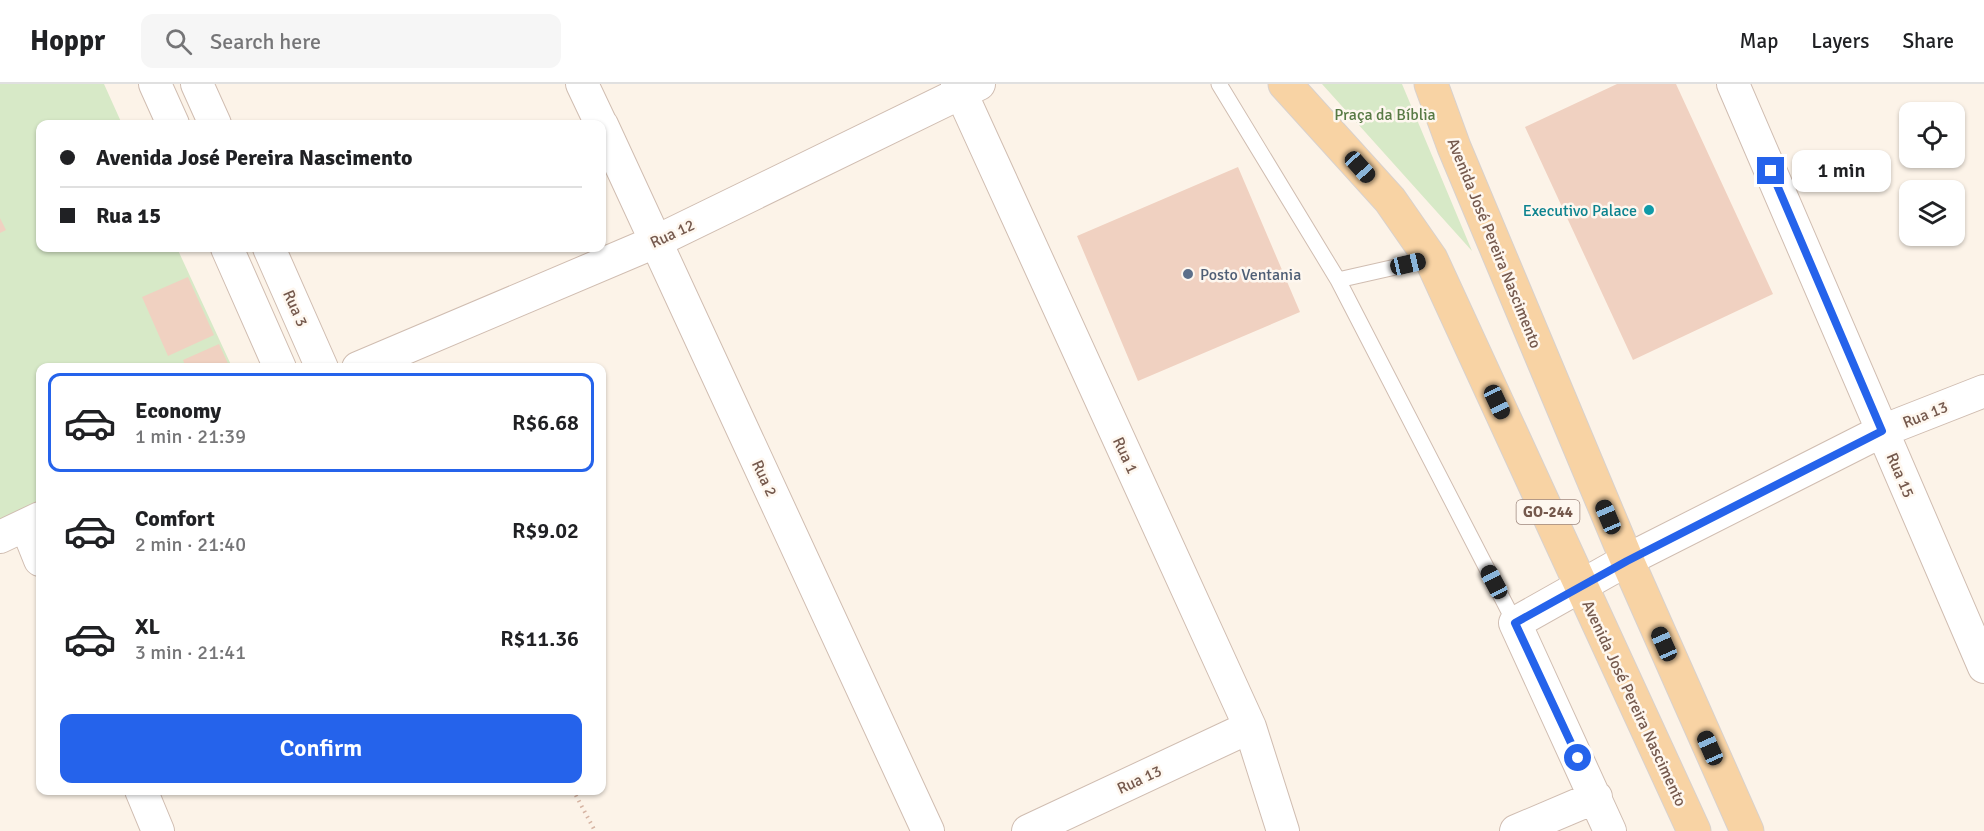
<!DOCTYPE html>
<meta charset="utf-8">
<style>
:root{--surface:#fff;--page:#f6f6f6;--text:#202124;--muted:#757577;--line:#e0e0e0;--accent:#2563eb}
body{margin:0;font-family:Signika,sans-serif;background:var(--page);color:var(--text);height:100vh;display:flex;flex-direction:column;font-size:22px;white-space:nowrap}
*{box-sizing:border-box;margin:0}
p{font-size:20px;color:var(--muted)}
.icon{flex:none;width:33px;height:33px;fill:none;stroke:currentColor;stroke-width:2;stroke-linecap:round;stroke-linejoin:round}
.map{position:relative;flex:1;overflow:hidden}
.side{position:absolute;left:36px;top:279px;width:570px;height:432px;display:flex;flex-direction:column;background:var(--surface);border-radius:12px;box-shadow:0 2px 4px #0004}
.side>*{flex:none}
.hud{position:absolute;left:36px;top:36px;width:570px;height:132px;border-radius:12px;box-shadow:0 2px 4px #0004;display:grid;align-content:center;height:132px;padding:0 24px;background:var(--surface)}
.buttons{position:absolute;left:1899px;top:18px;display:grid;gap:12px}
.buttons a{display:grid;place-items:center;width:66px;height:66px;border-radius:12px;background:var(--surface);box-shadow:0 2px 4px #0004;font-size:30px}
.end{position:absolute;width:27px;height:27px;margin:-14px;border:8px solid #2563eb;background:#fff;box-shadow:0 0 0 3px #fff}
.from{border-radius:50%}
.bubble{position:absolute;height:42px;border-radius:12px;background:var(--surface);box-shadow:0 2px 4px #0004;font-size:20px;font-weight:600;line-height:42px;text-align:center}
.car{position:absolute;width:18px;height:36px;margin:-18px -9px;border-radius:8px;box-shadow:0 0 4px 2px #0007;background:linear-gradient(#222 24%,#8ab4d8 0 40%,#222 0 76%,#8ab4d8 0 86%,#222 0)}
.hud b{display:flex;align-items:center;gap:21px;height:57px;font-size:22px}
.hud b+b{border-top:2px solid var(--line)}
.hud i{width:15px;height:15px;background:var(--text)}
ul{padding:10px 0 0;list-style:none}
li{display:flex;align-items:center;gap:18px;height:99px;margin:0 12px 9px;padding:0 12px;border:3px solid transparent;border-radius:12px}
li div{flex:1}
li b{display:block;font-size:22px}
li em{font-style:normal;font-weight:600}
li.current{border-color:var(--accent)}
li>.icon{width:54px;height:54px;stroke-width:1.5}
.cta{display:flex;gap:12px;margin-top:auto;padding:12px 24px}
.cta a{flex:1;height:69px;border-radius:12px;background:var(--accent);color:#fff;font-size:24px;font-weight:600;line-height:69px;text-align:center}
header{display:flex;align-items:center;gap:36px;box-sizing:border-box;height:84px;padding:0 30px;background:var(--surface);border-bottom:2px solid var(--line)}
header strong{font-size:28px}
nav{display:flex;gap:33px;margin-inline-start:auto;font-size:21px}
.search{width:420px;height:54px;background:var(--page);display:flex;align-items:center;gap:15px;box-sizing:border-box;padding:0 21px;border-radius:12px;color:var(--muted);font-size:22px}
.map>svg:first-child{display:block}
.green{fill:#d7e9c7}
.building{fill:#f0d1c1}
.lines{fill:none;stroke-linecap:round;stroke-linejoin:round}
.lane-casing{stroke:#d0bdb1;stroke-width:17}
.street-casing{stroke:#d0bdb1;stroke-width:34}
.primary-casing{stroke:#d8d1cd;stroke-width:35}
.path{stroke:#d6b4a3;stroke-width:4;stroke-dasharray:1.5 4.5;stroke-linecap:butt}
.lane{stroke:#fff;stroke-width:15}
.street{stroke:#fff;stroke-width:32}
.primary{stroke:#f8d3a4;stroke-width:33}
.route{stroke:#2563eb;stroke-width:8}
.culture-dot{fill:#0f9aa8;stroke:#fef7ef;stroke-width:2}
.service-dot{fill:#5c6f8a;stroke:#fef7ef;stroke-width:2}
.labels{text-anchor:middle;stroke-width:5;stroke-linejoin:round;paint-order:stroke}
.shield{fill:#fef7ef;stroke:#9e887e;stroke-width:1.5}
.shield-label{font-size:15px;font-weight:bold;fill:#75594d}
.park-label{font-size:16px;fill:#587a45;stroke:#fef7ef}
.culture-label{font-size:16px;fill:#0d838f;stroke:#fef7ef;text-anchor:end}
.street-label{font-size:16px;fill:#75594d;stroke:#fef7ef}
.service-label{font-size:16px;fill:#4e5e75;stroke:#fef7ef;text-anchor:start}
</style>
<header>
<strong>Hoppr</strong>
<div class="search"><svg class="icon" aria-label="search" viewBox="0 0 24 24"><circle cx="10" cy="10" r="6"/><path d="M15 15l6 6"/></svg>Search here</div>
<nav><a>Map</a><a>Layers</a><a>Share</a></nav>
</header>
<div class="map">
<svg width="1984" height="747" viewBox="0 0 1984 747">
<rect width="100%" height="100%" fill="#fcf3e8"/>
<path class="green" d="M0,0h104l18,40h-82v124h137l55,119 -192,1v135l-40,19z
M1322,0h80l70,167z"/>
<path class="building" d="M1617,0h59l97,210 -140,66 -108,-233z
M1238,83l62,145 -162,69 -61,-145z
M0,134l6,12 -6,3z
M188,193l26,58 -46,21 -26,-59z
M219,260l11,24h-44l-3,-8z"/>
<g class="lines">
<g class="lane-casing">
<path id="lane" d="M1219,0l119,196 177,343
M1338,196l93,-21"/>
</g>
<g class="street-casing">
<path id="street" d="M155,0l18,40
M197,0l18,40
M582,0l19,40
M957,0l293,643 33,104
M1733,0l251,583
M602,41l326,706
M227,164l53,120
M269,164l53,120
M358,284l297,-126 324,-158
M26,441l14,35
M0,453l40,-19
M141,706l17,41
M1028,747l222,-104
M1516,747l80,-34
M1610,747l-95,-208 112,-63 255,-129 102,-40"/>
</g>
<g class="primary-casing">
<path id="primary" d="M1285,0l105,116 41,59 263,572
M1431,0l23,63 173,413 120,271"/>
</g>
<path class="path" d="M573,706l22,41"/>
<use href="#lane" class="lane"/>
<use href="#street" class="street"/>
<use href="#primary" class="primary"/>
</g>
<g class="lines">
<path class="route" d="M1578,674l-63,-135 112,-62 255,-130 -111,-260"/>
</g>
<circle class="culture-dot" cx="1649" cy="126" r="6"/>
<circle class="service-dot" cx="1188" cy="190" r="6"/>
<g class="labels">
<rect class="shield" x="1516.5" y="416" width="63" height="24" rx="4.5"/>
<g class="shield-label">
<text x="1548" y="433">GO-244</text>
</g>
<g class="park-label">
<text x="1385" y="36">Praça da Bíblia</text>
</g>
<g class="culture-label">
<text x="1637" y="132">Executivo Palace</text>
</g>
<g class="street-label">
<text transform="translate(672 149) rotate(-25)" y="6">Rua 12</text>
<text transform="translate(1495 159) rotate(68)" y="6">Avenida José Pereira Nascimento</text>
<text transform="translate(296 224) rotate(66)" y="6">Rua 3</text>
<text transform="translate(1925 330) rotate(-22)" y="6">Rua 13</text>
<text transform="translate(1126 371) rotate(65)" y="6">Rua 1</text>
<text transform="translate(1901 391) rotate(67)" y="6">Rua 15</text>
<text transform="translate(765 394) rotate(65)" y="6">Rua 2</text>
<text transform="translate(1635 619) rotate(65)" y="6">Avenida José Pereira Nascimento</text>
<text transform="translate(1139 695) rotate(-25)" y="6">Rua 13</text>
</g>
<g class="service-label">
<text x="1200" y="196">Posto Ventania</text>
</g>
</g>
</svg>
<div class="buttons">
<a><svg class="icon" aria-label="locate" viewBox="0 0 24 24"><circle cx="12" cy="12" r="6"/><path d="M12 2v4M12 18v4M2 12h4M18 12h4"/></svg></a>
<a><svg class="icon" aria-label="layers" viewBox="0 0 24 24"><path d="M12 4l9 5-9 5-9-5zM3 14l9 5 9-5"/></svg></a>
</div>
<i class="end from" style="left:1578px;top:674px"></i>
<i class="end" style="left:1771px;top:87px"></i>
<div class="bubble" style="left:1792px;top:66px;width:99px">1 min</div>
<i class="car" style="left:1360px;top:83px;rotate:138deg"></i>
<i class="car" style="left:1408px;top:180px;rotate:77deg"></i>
<i class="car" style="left:1497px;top:318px;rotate:155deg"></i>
<i class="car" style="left:1608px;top:433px;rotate:337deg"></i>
<i class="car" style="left:1494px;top:498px;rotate:332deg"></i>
<i class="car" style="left:1664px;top:560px;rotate:336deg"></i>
<i class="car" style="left:1710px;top:664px;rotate:336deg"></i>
<div class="hud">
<b><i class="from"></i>Avenida José Pereira Nascimento</b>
<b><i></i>Rua 15</b>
</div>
<section class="side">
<ul>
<li class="current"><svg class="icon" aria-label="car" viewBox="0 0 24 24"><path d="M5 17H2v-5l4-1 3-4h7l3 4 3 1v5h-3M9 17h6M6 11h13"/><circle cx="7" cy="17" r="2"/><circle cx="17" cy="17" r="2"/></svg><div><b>Economy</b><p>1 min · 21:39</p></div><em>R$6.68</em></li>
<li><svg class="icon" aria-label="car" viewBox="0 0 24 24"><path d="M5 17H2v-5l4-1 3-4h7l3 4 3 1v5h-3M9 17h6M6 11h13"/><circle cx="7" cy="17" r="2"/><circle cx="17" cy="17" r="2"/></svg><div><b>Comfort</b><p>2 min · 21:40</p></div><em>R$9.02</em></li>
<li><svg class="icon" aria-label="car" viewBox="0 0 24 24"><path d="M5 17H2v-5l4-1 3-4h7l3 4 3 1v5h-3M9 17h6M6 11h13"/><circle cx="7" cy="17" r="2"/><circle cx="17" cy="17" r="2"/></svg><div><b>XL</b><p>3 min · 21:41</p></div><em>R$11.36</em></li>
</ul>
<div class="cta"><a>Confirm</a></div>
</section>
</div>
